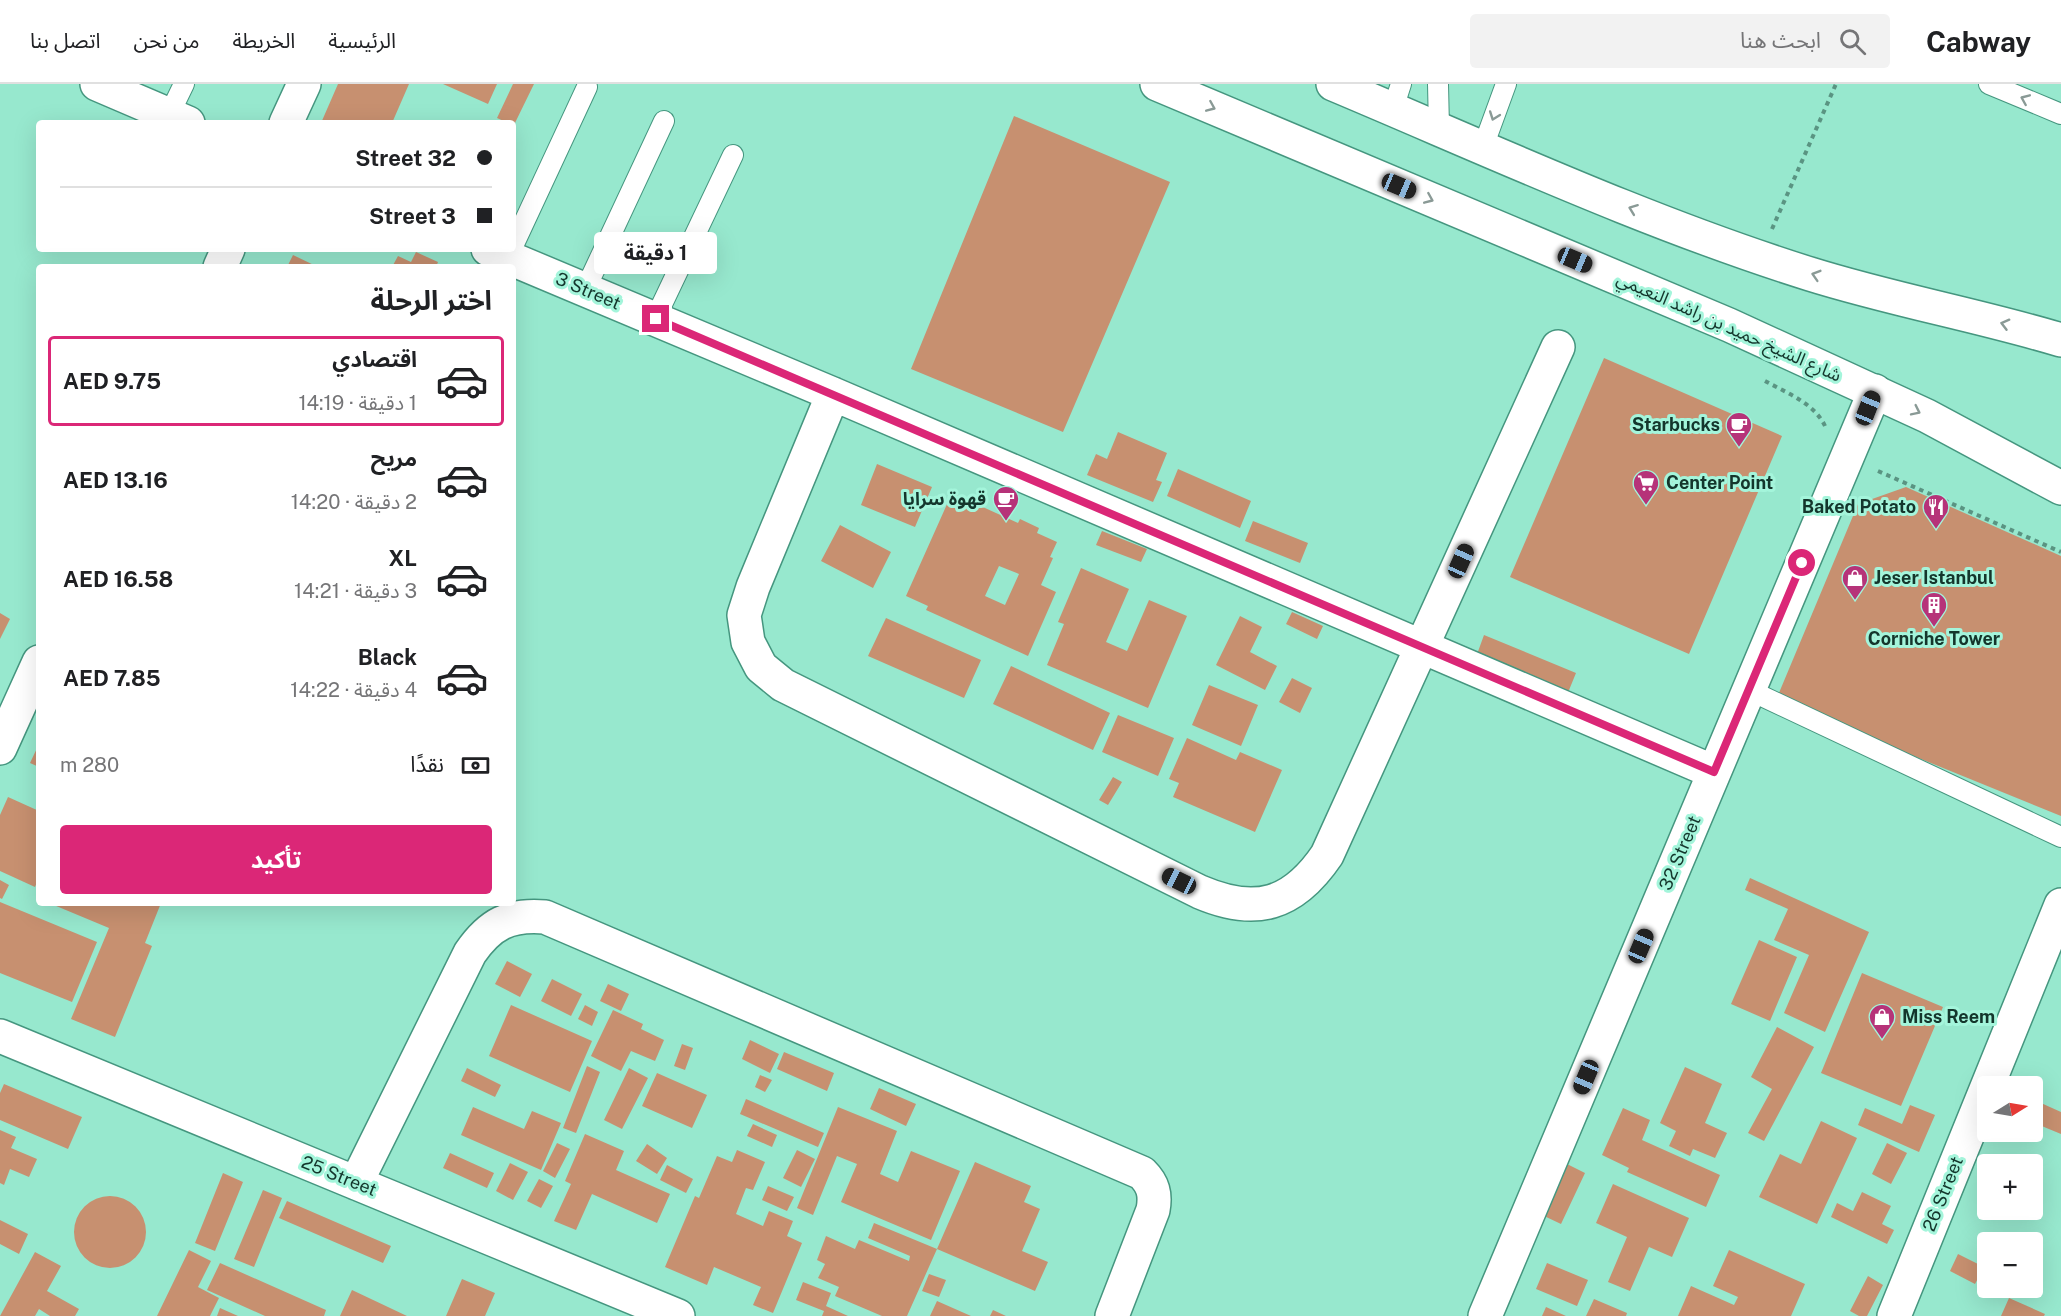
<!DOCTYPE html>
<html lang="ar">
<meta charset="utf-8">
<style>
:root{--surface:#fff;--page:#f2f2f2;--text:#202124;--muted:#757577;--line:#e0e0e0;--accent:#db2777}
body{margin:0;font-family:"Public Sans","Noto Sans Arabic",sans-serif;background:var(--page);color:var(--text);direction:rtl;height:100vh;display:flex;flex-direction:column;font-size:22px;white-space:nowrap}
*{box-sizing:border-box;margin:0}
p{font-size:20px;color:var(--muted)}
.icon{flex:none;width:33px;height:33px;fill:none;stroke:currentColor;stroke-width:2;stroke-linecap:round;stroke-linejoin:round}
.map{position:relative;flex:1;overflow:hidden;direction:ltr}
.details{position:absolute;left:36px;top:180px;width:480px;height:642px;display:flex;flex-direction:column;background:var(--surface);border-radius:6px;box-shadow:0 6px 24px #0002;direction:rtl}
.details>*{flex:none}
.banner{position:absolute;left:36px;top:36px;width:480px;height:132px;border-radius:6px;box-shadow:0 6px 24px #0002;direction:rtl;display:grid;align-content:center;height:132px;padding:0 24px;background:var(--surface)}
.needle{width:39px;rotate:79deg}
.tools{position:absolute;left:1977px;top:992px;display:grid;gap:12px}
.tools a{display:grid;place-items:center;width:66px;height:66px;border-radius:6px;background:var(--surface);box-shadow:0 6px 24px #0002;font-size:30px}
.end{position:absolute;width:27px;height:27px;margin:-14px;border:8px solid #db2777;background:#fff;box-shadow:0 0 0 3px #fff}
.from{border-radius:50%}
.bubble{position:absolute;height:42px;border-radius:6px;background:var(--surface);box-shadow:0 6px 24px #0002;font-size:20px;font-weight:700;line-height:42px;text-align:center;direction:rtl}
.car{position:absolute;width:18px;height:36px;margin:-18px -9px;border-radius:8px;box-shadow:0 0 4px 2px #0007;background:linear-gradient(#222 24%,#8ab4d8 0 40%,#222 0 76%,#8ab4d8 0 86%,#222 0)}
.banner b{display:flex;align-items:center;gap:21px;height:57px;font-size:22px}
.banner b+b{border-top:2px solid var(--line)}
.banner i{width:15px;height:15px;background:var(--text)}
ul{padding:0;list-style:none}
li{display:flex;align-items:center;gap:18px;height:90px;margin:0 12px 9px;padding:0 12px;border:3px solid transparent;border-radius:6px}
li div{flex:1}
li b{display:block;font-size:22px}
li em{font-style:normal;font-weight:700}
li.on{border-color:var(--accent)}
li>.icon{width:54px;height:54px;stroke-width:1.5}
h2{padding:0 24px;font-size:27px;line-height:72px}
.pay{display:flex;align-items:center;gap:15px;height:66px;padding:0 24px;font-size:22px}
.pay p{margin-inline-start:auto}
.button{display:flex;gap:12px;margin-top:auto;padding:12px 24px}
.button a{flex:1;height:69px;border-radius:6px;background:var(--accent);color:#fff;font-size:24px;font-weight:700;line-height:69px;text-align:center}
header{display:flex;align-items:center;gap:36px;box-sizing:border-box;height:84px;padding:0 30px;background:var(--surface);border-bottom:2px solid var(--line)}
header strong{font-size:28px}
nav{display:flex;gap:33px;margin-inline-start:auto;font-size:21px}
.search{width:420px;height:54px;background:var(--page);display:flex;align-items:center;gap:15px;box-sizing:border-box;padding:0 21px;border-radius:6px;color:var(--muted);font-size:22px}
.map>svg:first-child{display:block}
.building{fill:#c79070;fill-rule:evenodd}
.lines{fill:none;stroke-linecap:round;stroke-linejoin:round}
.lane-casing{stroke:#45967f;stroke-width:22}
.street-casing{stroke:#45967f;stroke-width:36}
.primary-casing{stroke:#45967f;stroke-width:36}
.path{stroke:#5a9482;stroke-width:4;stroke-dasharray:4.5 4.5;stroke-linecap:butt}
.lane{stroke:#fff;stroke-width:20}
.street{stroke:#fff;stroke-width:33}
.primary{stroke:#fff;stroke-width:33}
.oneway{stroke:#8a9a96}
.route{stroke:#db2777;stroke-width:8}
.labels{text-anchor:middle;stroke-width:6;stroke-linejoin:round;paint-order:stroke}
.street-label{font-size:18px;fill:#14362c;stroke:#a4f5db}
.poi-label{font-size:18px;font-weight:bold;fill:#14362c;stroke:#a4f5db;text-anchor:end}
</style>
<header>
<strong>Cabway</strong>
<div class="search"><svg class="icon" aria-label="search" viewBox="0 0 24 24"><circle cx="10" cy="10" r="6"/><path d="M15 15l6 6"/></svg>ابحث هنا</div>
<nav><a>الرئيسية</a><a>الخريطة</a><a>من نحن</a><a>اتصل بنا</a></nav>
</header>
<div class="map">
<svg width="2061" height="1232" viewBox="0 0 2061 1232">
<rect width="100%" height="100%" fill="#97e8ce"/>
<path class="building" d="M338,0h71l-17,39h-71z
M443,0h54l-9,20z
M513,0h21l-21,43v-4h-5l-11,-5z
M1014,32l156,66 -107,250 -152,-63z
M416,168l22,10 -2,5h-44l6,-11 13,6z
M293,171l25,12h-31z
M1604,274l178,78 -93,218 -179,-77z
M1118,348l49,21 -11,27 6,2 -9,20 -66,-27 9,-21 11,5z
M877,380l55,23 -17,40 -54,-22z
M1178,385l73,32 -11,27 -73,-32z
M1906,403l155,69v260l-285,-116 82,-196z
M952,409l66,30 2,-4 19,9 -2,5 20,9 -7,15 3,1 -12,27 15,7 -28,64 -102,-46 2,-4 -22,-10zM999,482l20,8 -14,31 -20,-9z
M1253,437l55,22 -8,20 -55,-22z
M840,441l51,27 -18,36 -52,-27z
M1102,447l45,18 -6,13 -45,-17z
M1081,484l48,21 -23,53 21,9 22,-51 38,16 -39,92 -101,-43 17,-41 -6,-2z
M1292,528l31,14 -6,13 -31,-15z
M0,529l10,6 -10,20z
M1240,532l22,11 -12,25 27,14 -12,24 -49,-25z
M886,534l95,42 -17,38 -96,-42z
M1484,551l92,38 -9,22 -91,-38z
M1011,582l99,47 -17,37 -100,-46z
M1292,594l20,10 -12,25 -21,-11z
M1209,601l49,20 -17,41 -49,-21z
M1118,631l56,23 -16,38 -56,-24z
M1187,654l49,22 4,-8 42,18 -27,62 -82,-35 6,-14 -10,-4z
M39,660v23l-9,-4z
M1113,693l9,5 -14,23 -9,-5z
M8,713l31,14v66l-4,10 -35,-16v-56z
M1750,794l119,54 -44,100 -41,-19 25,-58 -35,-15 14,-31 -43,-19z
M0,796l9,5 -7,14 -2,-1z
M0,818l97,40 -25,60 -72,-29z
M49,819h112l-16,40 7,3 -37,91 -44,-18 38,-91z
M1759,856l38,17 -27,64 -39,-17z
M507,877l25,13 -12,23 -25,-13z
M1862,889l81,34 -42,99 -80,-33z
M552,895l30,15 -11,22 -30,-15z
M608,900l21,10 -8,17 -21,-10z
M511,921l81,36 -22,51 -81,-36z
M585,921l13,7 -6,14 -14,-7z
M613,926l30,14 -2,5 23,11 -9,21 -24,-10 -10,20 -30,-15z
M1777,943l37,20 -50,94 -16,-8 24,-44 -21,-12z
M750,956l29,14 -9,19 -28,-14z
M682,960l11,4 -8,22 -11,-4z
M784,968l50,21 -7,18 -50,-22z
M587,982l13,6 -24,61 -13,-5z
M1685,983l37,17 -17,39 22,10 -12,25 -22,-9 -3,7 -21,-10 7,-15 -16,-8z
M467,984l34,17 -6,12 -34,-16z
M629,984l19,10 -26,51 -18,-9z
M657,989l50,22 -15,33 -50,-22z
M760,991l12,5 -7,12 -10,-5z
M4,1000l78,33 -14,32 -68,-29v-27z
M879,1004l37,16 -10,22 -36,-17z
M746,1015l78,34 -6,14 -78,-33z
M2032,1015l29,13v22l-29,-12z
M1910,1021l25,10 -16,37 -61,-27 7,-17 37,16z
M473,1023l51,22 8,-18 29,12 -20,47 -80,-35z
M838,1023l59,24 -17,43 18,8 13,-31 49,20 -29,69 -90,-38 16,-38 -20,-8 -24,59 -16,-7z
M1623,1024l27,12 -8,20 78,35 -14,32 -79,-35 2,-4 -27,-13z
M1821,1037l36,17 -40,86 -58,-27 21,-43 21,10z
M753,1040l24,11 -5,12 -25,-11z
M0,1046l16,7 -5,11 26,11 -8,18 -19,-8 -6,16 -4,-2z
M585,1050l39,17 -8,19 54,24 -13,29 -65,-29 -16,36 -22,-9 17,-37 -6,-3z
M557,1059l13,6 -15,29 -12,-7z
M1887,1059l20,10 -16,31 -19,-10z
M647,1060l20,14 -10,16 -21,-13z
M737,1066l28,12 -12,28 -7,-2 -10,26 27,12 6,-15 24,10 -6,15 15,7 -29,70 -20,-8 8,-18 -47,-20 -7,18 -42,-18 30,-71 4,2 18,-42 15,6z
M797,1066l18,9 -14,28 -18,-9z
M450,1069l44,20 -7,15 -44,-20z
M975,1078l56,24 -7,16 16,7 -18,42 26,11 -13,29 -98,-42z
M510,1079l18,9 -15,28 -17,-9z
M1567,1080l18,9 -24,51 -19,-9z
M667,1081l26,14 -7,14 -26,-13z
M223,1089l20,9 -28,69 -20,-8z
M539,1095l14,7 -12,22 -14,-7z
M1613,1100l76,34 -17,39 -23,-10 -19,44 -22,-9 19,-45 -31,-14z
M768,1102l26,11 -7,14 -25,-11z
M263,1106l19,8 -28,69 -20,-8z
M1862,1108l29,14 -9,18 12,6 -7,14 -56,-27 6,-14 16,8z
M74 1148a36 36 0 1 1 72 0a36 36 0 1 1-72 0Z
M287,1117l104,45 -8,17 -104,-45z
M0,1136l28,14 -9,20 -19,-10z
M874,1139l63,26 -30,67h-25l-47,-20 4,-9 -21,-9 7,-14 -8,-4 9,-24 29,13 4,-9 50,21 1,-5 -42,-18z
M189,1166l22,11 -13,26 21,11 -9,18h-53z
M1729,1166l76,34 -14,32h-113l13,-30 43,19 4,-8 -25,-11z
M35,1168l26,14 -14,25 32,18 -4,7h-25l-11,-7 -4,7h-35z
M1958,1170l26,13 -9,17 -25,-13z
M220,1179l106,47 -2,6h-59l-58,-26z
M1547,1179l41,17 -11,26 -41,-17z
M929,1190l17,6 -7,17 -17,-6z
M1868,1192l15,9 -16,31h-8l-9,-5z
M462,1195l33,14 -10,23h-39z
M803,1198l28,11 -5,13 22,10h-26l2,-5 -28,-11z
M352,1206l55,26h-67z
M2009,1214l36,16 -1,2h-43z
M1594,1215l33,14 -1,3h-40z
M937,1217l34,15h-41z
M1546,1223l20,9h-24z
M220,1224l18,8h-21z
M993,1226l13,6h-16z"/>
<g class="lines">
<g class="lane-casing">
<path id="lane" d="M1438,0l1,44
M1989,0l72,30
M1393,25l8,-25
M169,31l15,-31
M1483,63l23,-63
M513,162l74,-159
M585,206l79,-169
M655,235l78,-164
M1749,606l312,147"/>
</g>
<g class="street-casing">
<path id="street" d="M97,0l91,39
M286,39l18,-39
M488,165l345,145 881,378
M220,183l8,-18
M833,310l-80,193 -9,28 4,27 13,25 22,18 417,207c56,24 93,13 127,-37l231,-508
M0,664l39,-86
M0,952l678,280
M356,1099l114,-230c20,-29 39,-39 75,-36l597,256c11,11 14,21 11,37l-41,106
M1485,1232l390,-925
M1894,1232l167,-411"/>
</g>
<g class="primary-casing">
<path id="primary" d="M1157,0l572,241 198,91 134,72
M1333,0c157,66 314,139 477,190 83,26 168,41 251,66"/>
</g>
<path class="path" d="M1772,145l64,-145
M1765,297c22,12 49,22 60,45
M1878,387l183,81"/>
<use href="#lane" class="lane"/>
<use href="#street" class="street"/>
<use href="#primary" class="primary"/>
</g>
<defs><path id="oneway-chevron" d="M-2-3.5L2.5 0L-2 3.5" fill="none" stroke-width="1.6" stroke-linecap="round" stroke-linejoin="round" transform="scale(1.5)"/></defs>
<g class="oneway">
<use href="#oneway-chevron" transform="translate(2025 15) rotate(-157)"/>
<use href="#oneway-chevron" transform="translate(1211 23) rotate(23)"/>
<use href="#oneway-chevron" transform="translate(1494 32) rotate(110)"/>
<use href="#oneway-chevron" transform="translate(1429 115) rotate(23)"/>
<use href="#oneway-chevron" transform="translate(1633 125) rotate(-159)"/>
<use href="#oneway-chevron" transform="translate(1816 191) rotate(-163)"/>
<use href="#oneway-chevron" transform="translate(2005 240) rotate(-165)"/>
<use href="#oneway-chevron" transform="translate(1916 327) rotate(26)"/>
</g>
<g class="lines">
<path class="route" d="M656,235l1058,453 88,-209"/>
</g>
<defs>
<g id="cafe-pin" transform="scale(1.35)"><path d="M0 17L-7.5 6A9.5 9.5 0 1 1 7.5 6Z" fill="#b63379" stroke="#a4f5db"/><path d="M-5.5-4.5H6V0H3Q3 3.5 0 3.5H-2.5Q-5.5 3.5-5.5 0ZM3-3.2v2h1.7v-2ZM-6 4.5H4V6H-6Z" fill="#fff"/></g>
<g id="supermarket-pin" transform="scale(1.35)"><path d="M0 17L-7.5 6A9.5 9.5 0 1 1 7.5 6Z" fill="#b63379" stroke="#a4f5db"/><path d="M-6-5.5h2.5l.6 2H6L4.5 2H-2.5L-4.4-4H-6ZM-1.5 3.2a1.3 1.3 0 1 0 .1 0ZM3 3.2a1.3 1.3 0 1 0 .1 0Z" fill="#fff"/></g>
<g id="restaurant-pin" transform="scale(1.35)"><path d="M0 17L-7.5 6A9.5 9.5 0 1 1 7.5 6Z" fill="#b63379" stroke="#a4f5db"/><path d="M-5-6h1v4h1v-4h1v4h1v-4h1v5L-1.5 .5V6h-2V.5L-5-1ZM5-6V6H3V1.5H1.5Q1.5-4 5-6Z" fill="#fff"/></g>
<g id="shop-pin" transform="scale(1.35)"><path d="M0 17L-7.5 6A9.5 9.5 0 1 1 7.5 6Z" fill="#b63379" stroke="#a4f5db"/><path d="M-5-2.5h2.3a2.7 3.5 0 0 1 5.4 0H5L5.5 6h-11ZM-1.5-2.5h3a1.5 2.3 0 0 0-3 0Z" fill="#fff"/></g>
<g id="building-pin" transform="scale(1.35)"><path d="M0 17L-7.5 6A9.5 9.5 0 1 1 7.5 6Z" fill="#b63379" stroke="#a4f5db"/><path d="M-4-6H4V6H1V3H-1V6H-4ZM-2.5-4.3h1.7v1.8h-1.7ZM.8-4.3h1.7v1.8H.8ZM-2.5-1h1.7V.8h-1.7ZM.8-1h1.7V.8H.8Z" fill="#fff"/></g>
</defs>
<g fill-rule="evenodd">
<use href="#cafe-pin" x="1739" y="341"/>
<use href="#supermarket-pin" x="1646" y="399"/>
<use href="#cafe-pin" x="1006" y="415"/>
<use href="#restaurant-pin" x="1936" y="423"/>
<use href="#shop-pin" x="1855" y="494"/>
<use href="#building-pin" x="1934" y="521"/>
<use href="#shop-pin" x="1882" y="933"/>
</g>
<g class="labels">
<g class="street-label">
<text transform="translate(588 207) rotate(23)" y="6">3 Street</text>
<text transform="translate(1729 243) rotate(24)" y="6">شارع الشيخ حميد بن راشد النعيمي</text>
<text transform="translate(1680 769) rotate(-67)" y="6">32 Street</text>
<text transform="translate(339 1092) rotate(22)" y="6">25 Street</text>
<text transform="translate(1943 1110) rotate(-68)" y="6">26 Street</text>
</g>
<g class="poi-label">
<text x="1720" y="347">Starbucks</text>
<text x="1666" y="405" text-anchor="start">Center Point</text>
<text x="986" y="421">قهوة سرايا</text>
<text x="1916" y="429">Baked Potato</text>
<text x="1874" y="500" text-anchor="start">Jeser Istanbul</text>
<text x="1934" y="561" text-anchor="middle">Corniche Tower</text>
<text x="1902" y="939" text-anchor="start">Miss Reem</text>
</g>
</g>
</svg>
<div class="tools">
<a><svg class="needle" viewBox="-14 -14 28 28"><path d="M0-13l5 13h-10z" fill="#e53935"/><path d="M0 13l5-13h-10z" fill="#757577"/></svg></a>
<a>+</a>
<a>−</a>
</div>
<i class="end from" style="left:1802px;top:479px"></i>
<i class="end" style="left:656px;top:235px"></i>
<div class="bubble" style="left:594px;top:148px;width:123px">1 دقيقة</div>
<i class="car" style="left:1399px;top:102px;rotate:113deg"></i>
<i class="car" style="left:1575px;top:176px;rotate:113deg"></i>
<i class="car" style="left:1868px;top:324px;rotate:22deg"></i>
<i class="car" style="left:1461px;top:477px;rotate:24deg"></i>
<i class="car" style="left:1179px;top:797px;rotate:296deg"></i>
<i class="car" style="left:1641px;top:862px;rotate:23deg"></i>
<i class="car" style="left:1586px;top:993px;rotate:203deg"></i>
<div class="banner">
<b><i class="from"></i>32 Street</b>
<b><i></i>3 Street</b>
</div>
<section class="details">
<h2>اختر الرحلة</h2>
<ul>
<li class="on"><svg class="icon" aria-label="car" viewBox="0 0 24 24"><path d="M5 17H2v-5l4-1 3-4h7l3 4 3 1v5h-3M9 17h6M6 11h13"/><circle cx="7" cy="17" r="2"/><circle cx="17" cy="17" r="2"/></svg><div><b>اقتصادي</b><p>1 دقيقة · 14:19</p></div><em>AED 9.75</em></li>
<li><svg class="icon" aria-label="car" viewBox="0 0 24 24"><path d="M5 17H2v-5l4-1 3-4h7l3 4 3 1v5h-3M9 17h6M6 11h13"/><circle cx="7" cy="17" r="2"/><circle cx="17" cy="17" r="2"/></svg><div><b>مريح</b><p>2 دقيقة · 14:20</p></div><em>AED 13.16</em></li>
<li><svg class="icon" aria-label="car" viewBox="0 0 24 24"><path d="M5 17H2v-5l4-1 3-4h7l3 4 3 1v5h-3M9 17h6M6 11h13"/><circle cx="7" cy="17" r="2"/><circle cx="17" cy="17" r="2"/></svg><div><b>XL</b><p>3 دقيقة · 14:21</p></div><em>AED 16.58</em></li>
<li><svg class="icon" aria-label="car" viewBox="0 0 24 24"><path d="M5 17H2v-5l4-1 3-4h7l3 4 3 1v5h-3M9 17h6M6 11h13"/><circle cx="7" cy="17" r="2"/><circle cx="17" cy="17" r="2"/></svg><div><b>Black</b><p>4 دقيقة · 14:22</p></div><em>AED 7.85</em></li>
</ul>
<div class="pay"><svg class="icon" aria-label="cash" viewBox="0 0 24 24"><path d="M3 7h18v10H3z"/><circle cx="12" cy="12" r="2"/></svg>نقدًا<p>280 m</p></div>
<div class="button"><a>تأكيد</a></div>
</section>
</div>
